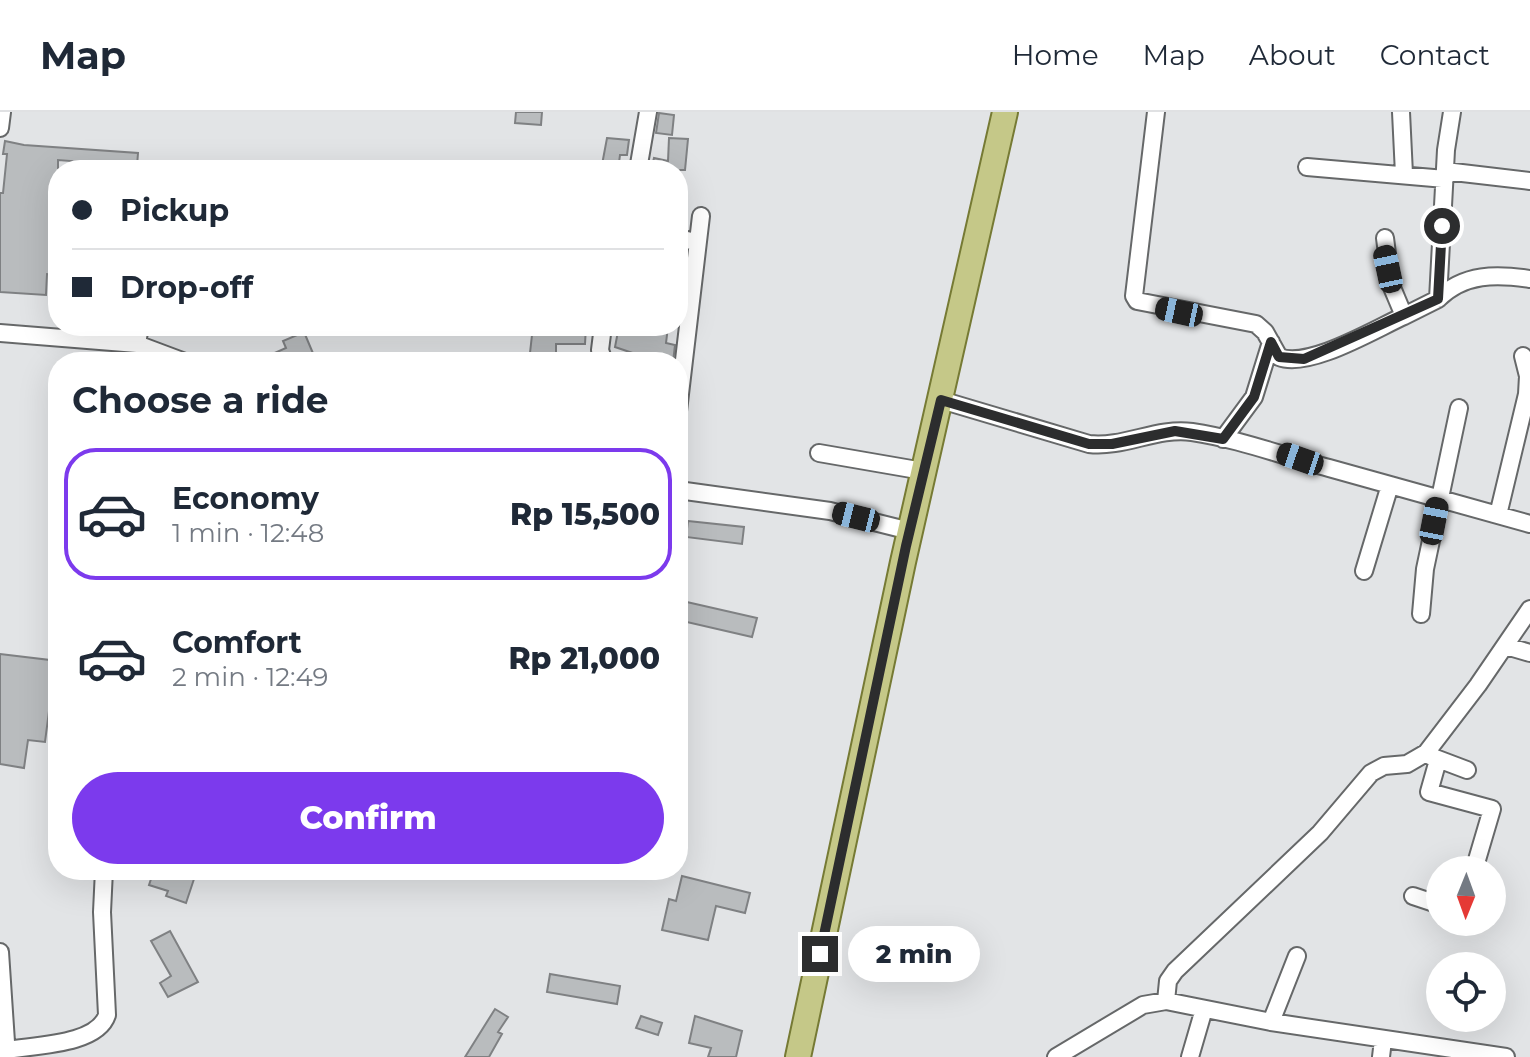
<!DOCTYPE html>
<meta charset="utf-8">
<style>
:root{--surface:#fff;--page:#f2f2f3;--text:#1f2937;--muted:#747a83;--line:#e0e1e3;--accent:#7c3aed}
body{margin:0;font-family:Montserrat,sans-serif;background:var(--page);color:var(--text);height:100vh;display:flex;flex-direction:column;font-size:30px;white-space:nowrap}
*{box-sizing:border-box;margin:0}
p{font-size:26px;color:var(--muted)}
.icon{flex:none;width:44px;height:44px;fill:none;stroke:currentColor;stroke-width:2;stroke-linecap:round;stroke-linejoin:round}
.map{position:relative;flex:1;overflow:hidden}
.details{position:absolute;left:48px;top:240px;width:640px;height:528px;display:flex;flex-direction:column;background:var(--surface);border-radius:32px;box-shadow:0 8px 32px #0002}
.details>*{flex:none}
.top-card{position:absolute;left:48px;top:48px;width:640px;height:176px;border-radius:32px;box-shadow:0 8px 32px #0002;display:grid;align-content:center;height:176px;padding:0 24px;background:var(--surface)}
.needle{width:52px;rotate:181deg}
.buttons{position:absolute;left:1426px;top:744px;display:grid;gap:16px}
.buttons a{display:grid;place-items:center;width:80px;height:80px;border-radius:50%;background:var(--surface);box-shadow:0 8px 32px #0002;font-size:40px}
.end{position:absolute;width:36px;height:36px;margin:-18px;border:10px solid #2c2d2e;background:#fff;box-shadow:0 0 0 4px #fff}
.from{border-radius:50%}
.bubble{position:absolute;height:56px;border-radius:28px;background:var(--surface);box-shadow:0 8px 32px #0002;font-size:26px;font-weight:800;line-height:56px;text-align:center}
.car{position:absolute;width:24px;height:48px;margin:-24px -12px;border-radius:10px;box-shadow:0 0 6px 2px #0007;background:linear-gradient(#222 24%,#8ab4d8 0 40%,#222 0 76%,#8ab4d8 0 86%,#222 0)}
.top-card b{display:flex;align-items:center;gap:28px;height:76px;font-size:30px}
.top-card b+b{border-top:2px solid var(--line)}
.top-card i{width:20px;height:20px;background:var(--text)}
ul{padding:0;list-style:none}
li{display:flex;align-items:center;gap:24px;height:132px;margin:0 16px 12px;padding:0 8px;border:4px solid transparent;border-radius:32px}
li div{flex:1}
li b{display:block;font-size:30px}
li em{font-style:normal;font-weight:800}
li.active{border-color:var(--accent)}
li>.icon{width:72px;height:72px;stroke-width:1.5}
h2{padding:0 24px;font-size:36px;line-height:96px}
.button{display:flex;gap:16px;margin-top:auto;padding:16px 24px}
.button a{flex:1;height:92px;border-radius:48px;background:var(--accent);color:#fff;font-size:32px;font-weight:800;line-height:92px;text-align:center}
header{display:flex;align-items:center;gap:48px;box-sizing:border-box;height:112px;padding:0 40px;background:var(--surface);border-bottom:2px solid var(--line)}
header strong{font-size:38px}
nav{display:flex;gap:44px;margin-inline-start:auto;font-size:28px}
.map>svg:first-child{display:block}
.building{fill:#b9bcbe;stroke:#7f8183;stroke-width:2}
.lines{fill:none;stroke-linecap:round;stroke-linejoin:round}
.street-casing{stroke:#666869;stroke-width:20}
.primary-casing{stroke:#767a34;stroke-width:28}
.street{stroke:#fff;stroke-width:16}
.primary{stroke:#c5c888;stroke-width:24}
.route{stroke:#2c2d2e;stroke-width:10}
</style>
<header>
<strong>Map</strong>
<nav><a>Home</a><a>Map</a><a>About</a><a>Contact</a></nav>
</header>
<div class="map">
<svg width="1530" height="945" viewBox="0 0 1530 945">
<rect width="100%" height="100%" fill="#e2e4e6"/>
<path class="building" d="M516,0h26l-1,13 -26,-2z
M659,1l15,2 -2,20 -16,-2z
M607,26l22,2 -2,15h-7l-2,15h-17z
M669,26l19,1 -3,31h-34l3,-12 14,3z
M5,29l19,4 114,8 -1,13 -79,-6v115l-11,-1 -1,21 -46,-3v-99h3l4,-39h-4z
M533,214h53l-1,18h-29v18h-27z
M619,214l49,1 -2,16 9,2 -2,17h-14l-44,-15z
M304,220l11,26 -9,4h-52l32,-14 -3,-7z
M688,409l56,6 -2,17 -56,-7z
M678,488l79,18 -5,19 -74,-17z
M0,542l58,7v51l-9,-1 -4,31 -17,-2 -4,28 -24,-4z
M154,758h12l28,9 -8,24 -20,-7 2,-5 -19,-6z
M682,764l68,17 -5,20 -29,-7 -8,34 -46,-10 7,-31 7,2z
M170,819l28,51 -30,15 -8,-14 11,-7 -20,-35z
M550,862l70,12 -3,18 -70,-12z
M495,897l13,8 -10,15 4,2 -13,23h-24z
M641,904l21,7 -4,12 -22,-7z
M695,904l47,15 -6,26h-28l3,-9 -22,-5z"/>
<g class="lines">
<g class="street-casing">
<path id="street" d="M1156,0l-22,184 3,5 119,23 9,8 14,25c30,12 96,-28 125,-41
M1401,0l3,62
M1452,0l-6,38 -8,149c26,-26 59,-25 92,-20
M0,16l2,-16
M1307,55l138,12
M638,58l10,-58
M1445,59l85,10
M678,126l18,4
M1385,126l6,47 13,31 34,-17
M603,214l-3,24 4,12
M0,221l137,11 48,18
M137,232l3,-18
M941,288l148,44c35,4 68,-17 103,-12 47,7 91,24 137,36 67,19 134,37 201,56
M678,299l23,-195
M1223,327l31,-42 17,-55
M819,341l104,18
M678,378l152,21 80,20
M1498,403l29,-121 1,-18 -5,-20
M1364,459l26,-86
M1421,502l4,-45 34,-161
M1506,534l24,7
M1430,644l37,14
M1438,648l-9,32 63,17 -18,61
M1413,784l27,9
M0,840l7,105
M1166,889l2,-20 7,-10 145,-138 51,-60 13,-7 23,-2 19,-11 52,-68 52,-76
M1271,910l26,-66
M7,938c28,-5 90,-5 100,-35l-5,-103 2,-42
M1056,945l87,-52 23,-4 105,21 235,35
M1190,945l14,-48
M1381,945l2,-17"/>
</g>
<g class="primary-casing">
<path id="primary" d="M798,945l105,-495 102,-450"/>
</g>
<use href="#street" class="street"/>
<use href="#primary" class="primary"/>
</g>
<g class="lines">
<path class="route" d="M820,842l86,-408 35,-146 148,44h23l63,-13 48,8 31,-42 17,-55 8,15 25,2 134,-60 4,-73"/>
</g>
</svg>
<div class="buttons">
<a><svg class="needle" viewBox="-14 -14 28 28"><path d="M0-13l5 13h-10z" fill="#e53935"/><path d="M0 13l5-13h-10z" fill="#747a83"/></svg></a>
<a><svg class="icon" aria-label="locate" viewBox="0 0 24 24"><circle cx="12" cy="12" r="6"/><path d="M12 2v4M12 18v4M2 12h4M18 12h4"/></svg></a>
</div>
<i class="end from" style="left:1442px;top:114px"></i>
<i class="end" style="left:820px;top:842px"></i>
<div class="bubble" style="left:848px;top:814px;width:132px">2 min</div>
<i class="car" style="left:1388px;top:157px;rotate:348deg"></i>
<i class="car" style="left:1179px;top:200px;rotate:282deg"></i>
<i class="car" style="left:1300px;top:347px;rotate:289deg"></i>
<i class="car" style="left:856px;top:405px;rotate:284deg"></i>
<i class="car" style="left:1434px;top:409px;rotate:11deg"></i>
<div class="top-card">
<b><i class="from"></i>Pickup</b>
<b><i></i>Drop-off</b>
</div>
<section class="details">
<h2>Choose a ride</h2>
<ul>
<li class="active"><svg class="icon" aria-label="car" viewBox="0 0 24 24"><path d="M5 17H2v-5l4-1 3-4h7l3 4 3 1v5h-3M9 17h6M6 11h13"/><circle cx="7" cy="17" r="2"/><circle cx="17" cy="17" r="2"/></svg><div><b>Economy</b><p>1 min · 12:48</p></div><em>Rp 15,500</em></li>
<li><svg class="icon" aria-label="car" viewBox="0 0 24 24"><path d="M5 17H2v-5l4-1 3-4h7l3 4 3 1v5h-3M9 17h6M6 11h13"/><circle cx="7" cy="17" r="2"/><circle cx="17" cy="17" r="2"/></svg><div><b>Comfort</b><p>2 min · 12:49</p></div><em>Rp 21,000</em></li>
</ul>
<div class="button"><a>Confirm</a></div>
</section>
</div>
